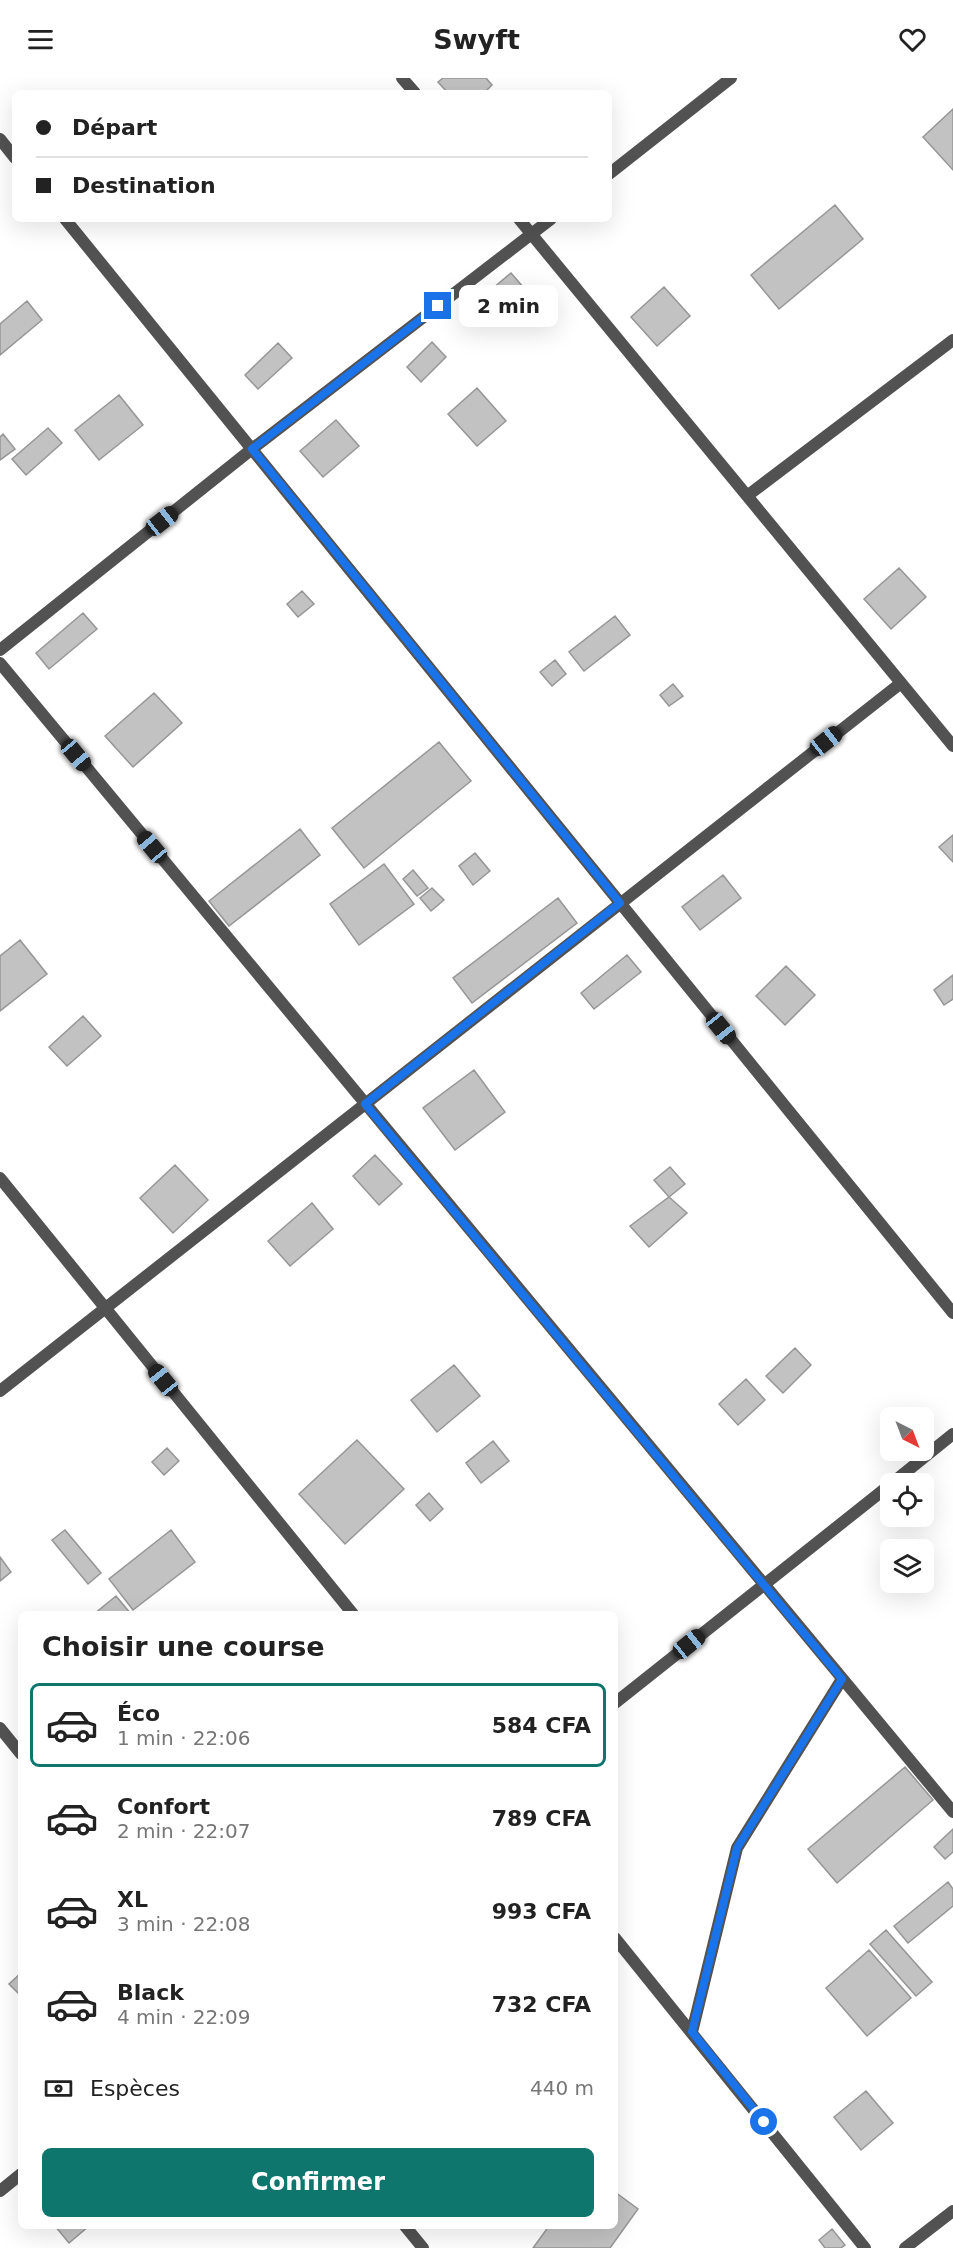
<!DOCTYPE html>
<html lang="fr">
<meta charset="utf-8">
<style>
:root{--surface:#fff;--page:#f2f2f2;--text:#222;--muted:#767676;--line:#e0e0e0;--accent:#0f766e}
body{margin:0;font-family:"DejaVu Sans",sans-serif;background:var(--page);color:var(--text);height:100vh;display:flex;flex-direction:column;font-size:22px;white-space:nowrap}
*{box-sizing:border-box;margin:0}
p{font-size:20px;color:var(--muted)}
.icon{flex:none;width:33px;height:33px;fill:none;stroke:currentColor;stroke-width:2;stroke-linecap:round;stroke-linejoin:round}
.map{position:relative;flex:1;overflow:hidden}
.side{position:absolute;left:18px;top:1533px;width:600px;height:618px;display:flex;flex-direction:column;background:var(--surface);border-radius:9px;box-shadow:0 6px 24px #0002}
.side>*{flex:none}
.hud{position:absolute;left:12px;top:12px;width:600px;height:132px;border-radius:9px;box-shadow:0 6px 24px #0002;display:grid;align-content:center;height:132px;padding:0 24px;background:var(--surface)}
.needle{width:39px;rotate:138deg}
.buttons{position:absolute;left:880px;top:1329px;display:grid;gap:12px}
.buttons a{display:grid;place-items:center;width:54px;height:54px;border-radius:9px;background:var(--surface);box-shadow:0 6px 24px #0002;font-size:30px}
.end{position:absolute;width:27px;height:27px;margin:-14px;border:8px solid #1a73e8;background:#fff;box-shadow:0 0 0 3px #fff}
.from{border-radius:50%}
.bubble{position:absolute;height:42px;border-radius:9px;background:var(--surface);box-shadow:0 6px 24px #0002;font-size:20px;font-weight:700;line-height:42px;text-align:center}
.car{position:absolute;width:18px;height:36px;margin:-18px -9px;border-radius:8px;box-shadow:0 0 4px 2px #0007;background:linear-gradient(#222 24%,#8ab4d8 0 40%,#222 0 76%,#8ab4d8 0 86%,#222 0)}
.hud b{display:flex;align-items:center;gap:21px;height:57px;font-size:22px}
.hud b+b{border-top:2px solid var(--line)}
.hud i{width:15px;height:15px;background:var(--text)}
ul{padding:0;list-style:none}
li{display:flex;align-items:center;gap:18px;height:84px;margin:0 12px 9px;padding:0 12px;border:3px solid transparent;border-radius:9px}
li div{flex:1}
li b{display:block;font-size:22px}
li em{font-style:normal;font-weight:700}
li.active{border-color:var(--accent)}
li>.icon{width:54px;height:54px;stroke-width:1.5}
h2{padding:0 24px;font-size:27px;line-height:72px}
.pay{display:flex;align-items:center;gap:15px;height:66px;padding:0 24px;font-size:22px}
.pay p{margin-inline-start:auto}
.cta{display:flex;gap:12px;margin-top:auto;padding:12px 24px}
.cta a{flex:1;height:69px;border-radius:9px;background:var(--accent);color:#fff;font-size:24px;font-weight:700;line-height:69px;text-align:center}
header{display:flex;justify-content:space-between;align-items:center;height:78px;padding:0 24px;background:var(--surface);font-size:27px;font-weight:700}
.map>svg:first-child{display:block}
.building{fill:#c2c2c2;stroke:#969696;stroke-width:1.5}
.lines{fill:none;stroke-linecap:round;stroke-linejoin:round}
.minor{stroke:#525252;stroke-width:12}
.route{stroke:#1a73e8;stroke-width:8}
</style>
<header><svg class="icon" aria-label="menu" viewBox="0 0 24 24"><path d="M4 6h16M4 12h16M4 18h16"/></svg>Swyft<svg class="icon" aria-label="heart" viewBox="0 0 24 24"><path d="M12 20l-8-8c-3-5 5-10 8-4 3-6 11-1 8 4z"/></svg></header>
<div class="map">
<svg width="953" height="2170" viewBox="0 0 953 2170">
<rect width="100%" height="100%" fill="#fff"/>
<path class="building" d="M443,0h43l6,7 -8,8h-36l-10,-11z
M953,31v61l-30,-33z
M835,127l28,34 -84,70 -28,-34z
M511,195l19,22 -31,27 -19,-23z
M664,209l26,29 -33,30 -26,-29z
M27,223l15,19 -42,35v-31z
M432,264l14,15 -25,25 -14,-15z
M278,265l14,15 -34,31 -13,-14z
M477,310l29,33 -29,25 -29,-32z
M119,317l24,30 -44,35 -24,-30z
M336,342l23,26 -36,31 -23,-26z
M48,350l14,15 -36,32 -14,-16z
M3,356l12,15 -15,11v-23z
M899,490l27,29 -35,32 -27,-30z
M302,513l12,13 -16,13 -11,-13z
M83,535l14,16 -48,40 -13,-16z
M615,538l15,19 -46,36 -15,-19z
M555,582l11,14 -14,12 -12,-14z
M673,606l10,12 -14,10 -9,-11z
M154,615l28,30 -49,44 -28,-31z
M439,664l32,39 -107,87 -32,-40z
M300,751l20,26 -91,71 -20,-25z
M953,757v27l-14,-15z
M475,775l15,18 -17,14 -14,-19z
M384,786l30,40 -55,41 -29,-41z
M413,792l15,18 -11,8 -14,-17z
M723,797l18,23 -41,32 -18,-23z
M432,810l12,12 -13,11 -11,-13z
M558,820l19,25 -105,80 -19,-25z
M20,862l27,34 -47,37v-55z
M627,877l14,17 -47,37 -13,-16z
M786,888l29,29 -30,30 -29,-29z
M953,897v24l-9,6 -10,-15z
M83,938l18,20 -34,30 -18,-19z
M474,992l31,42 -50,38 -32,-42z
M375,1077l27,29 -23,21 -26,-29z
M175,1087l33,35 -35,33 -33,-35z
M670,1089l15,17 -16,13 -15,-17z
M669,1119l18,16 -38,34 -19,-21z
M312,1125l21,26 -43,37 -22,-25z
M795,1270l16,17 -28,28 -17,-17z
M454,1287l26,31 -43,36 -26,-32z
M746,1301l19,21 -27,25 -19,-21z
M357,1362l47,49 -59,55 -46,-50z
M493,1363l16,20 -28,22 -15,-20z
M167,1370l12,13 -15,14 -12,-13z
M429,1415l14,16 -13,12 -14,-16z
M65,1452l36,43 -13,11 -36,-44z
M171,1452l24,32 -62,48 -24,-31z
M0,1479l11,15 -11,9z
M116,1518l15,18h-37z
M905,1689l28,33 -96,83 -29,-34z
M953,1751v23l-8,7 -11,-12z
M948,1804l5,7v17l-45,37 -14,-17z
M886,1852l46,52 -16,14 -46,-52z
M869,1872l42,48 -44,38 -41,-48z
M21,1895v23l-12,-12z
M866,2013l27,32 -32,27 -27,-33z
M615,2114l23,17 -28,39h-77l16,-22h66z
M55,2148h34l-20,17z
M832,2151l13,16 -4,3h-16l-6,-8z"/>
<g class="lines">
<path class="minor" d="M402,0l13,15
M0,61l15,19
M609,96l122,-96
M65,141l888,1094
M519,141l434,527
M747,418l206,-156
M0,572l252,-201 299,-230
M0,585l953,1149
M0,1100l353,436
M0,1313l901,-708
M891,1406l62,-50
M615,1625l276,-219
M0,1650l21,26
M615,1860l250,310
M692,1954l45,-184 105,-169
M0,2113l21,-17
M405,2148l18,22
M905,2170l48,-37"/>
</g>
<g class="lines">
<path class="route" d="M438,228l-186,143 368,454 -255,201 477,575 -105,169 -45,184 72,90"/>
</g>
</svg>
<div class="buttons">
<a><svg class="needle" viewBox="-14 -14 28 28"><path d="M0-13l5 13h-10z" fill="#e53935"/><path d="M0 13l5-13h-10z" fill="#767676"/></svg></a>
<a><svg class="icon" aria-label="locate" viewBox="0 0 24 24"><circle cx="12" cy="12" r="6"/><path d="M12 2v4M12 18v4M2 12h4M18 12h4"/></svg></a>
<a><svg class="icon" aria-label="layers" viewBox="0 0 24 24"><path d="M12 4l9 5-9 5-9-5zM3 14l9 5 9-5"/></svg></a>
</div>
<i class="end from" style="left:764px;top:2044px"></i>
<i class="end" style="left:438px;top:228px"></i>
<div class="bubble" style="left:459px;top:207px;width:99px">2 min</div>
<i class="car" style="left:162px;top:443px;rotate:52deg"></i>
<i class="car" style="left:826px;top:663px;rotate:52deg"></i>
<i class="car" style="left:76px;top:677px;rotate:140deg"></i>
<i class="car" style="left:152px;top:769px;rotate:320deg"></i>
<i class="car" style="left:721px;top:950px;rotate:141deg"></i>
<i class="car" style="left:163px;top:1302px;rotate:321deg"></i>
<i class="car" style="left:689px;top:1566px;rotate:51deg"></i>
<div class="hud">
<b><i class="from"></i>Départ</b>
<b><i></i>Destination</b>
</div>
<section class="side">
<h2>Choisir une course</h2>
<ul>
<li class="active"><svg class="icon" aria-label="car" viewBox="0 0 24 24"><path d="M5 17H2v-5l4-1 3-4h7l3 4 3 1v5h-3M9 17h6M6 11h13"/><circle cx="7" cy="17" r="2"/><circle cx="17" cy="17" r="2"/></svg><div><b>Éco</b><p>1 min · 22:06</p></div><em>584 CFA</em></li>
<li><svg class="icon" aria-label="car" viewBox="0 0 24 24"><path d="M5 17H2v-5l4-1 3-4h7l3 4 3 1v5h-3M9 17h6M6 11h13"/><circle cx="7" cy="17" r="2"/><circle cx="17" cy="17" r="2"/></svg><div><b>Confort</b><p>2 min · 22:07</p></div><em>789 CFA</em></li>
<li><svg class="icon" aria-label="car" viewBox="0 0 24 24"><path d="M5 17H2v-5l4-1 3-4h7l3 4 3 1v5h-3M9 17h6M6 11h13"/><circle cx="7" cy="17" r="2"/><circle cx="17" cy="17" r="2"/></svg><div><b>XL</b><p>3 min · 22:08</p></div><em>993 CFA</em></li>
<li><svg class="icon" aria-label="car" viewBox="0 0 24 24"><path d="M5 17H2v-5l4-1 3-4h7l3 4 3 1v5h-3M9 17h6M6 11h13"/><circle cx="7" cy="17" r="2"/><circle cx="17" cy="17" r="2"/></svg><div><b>Black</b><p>4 min · 22:09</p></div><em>732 CFA</em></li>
</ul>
<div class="pay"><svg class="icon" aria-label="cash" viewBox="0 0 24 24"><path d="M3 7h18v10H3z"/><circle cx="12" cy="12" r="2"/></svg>Espèces<p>440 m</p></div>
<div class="cta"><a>Confirmer</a></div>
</section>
</div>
